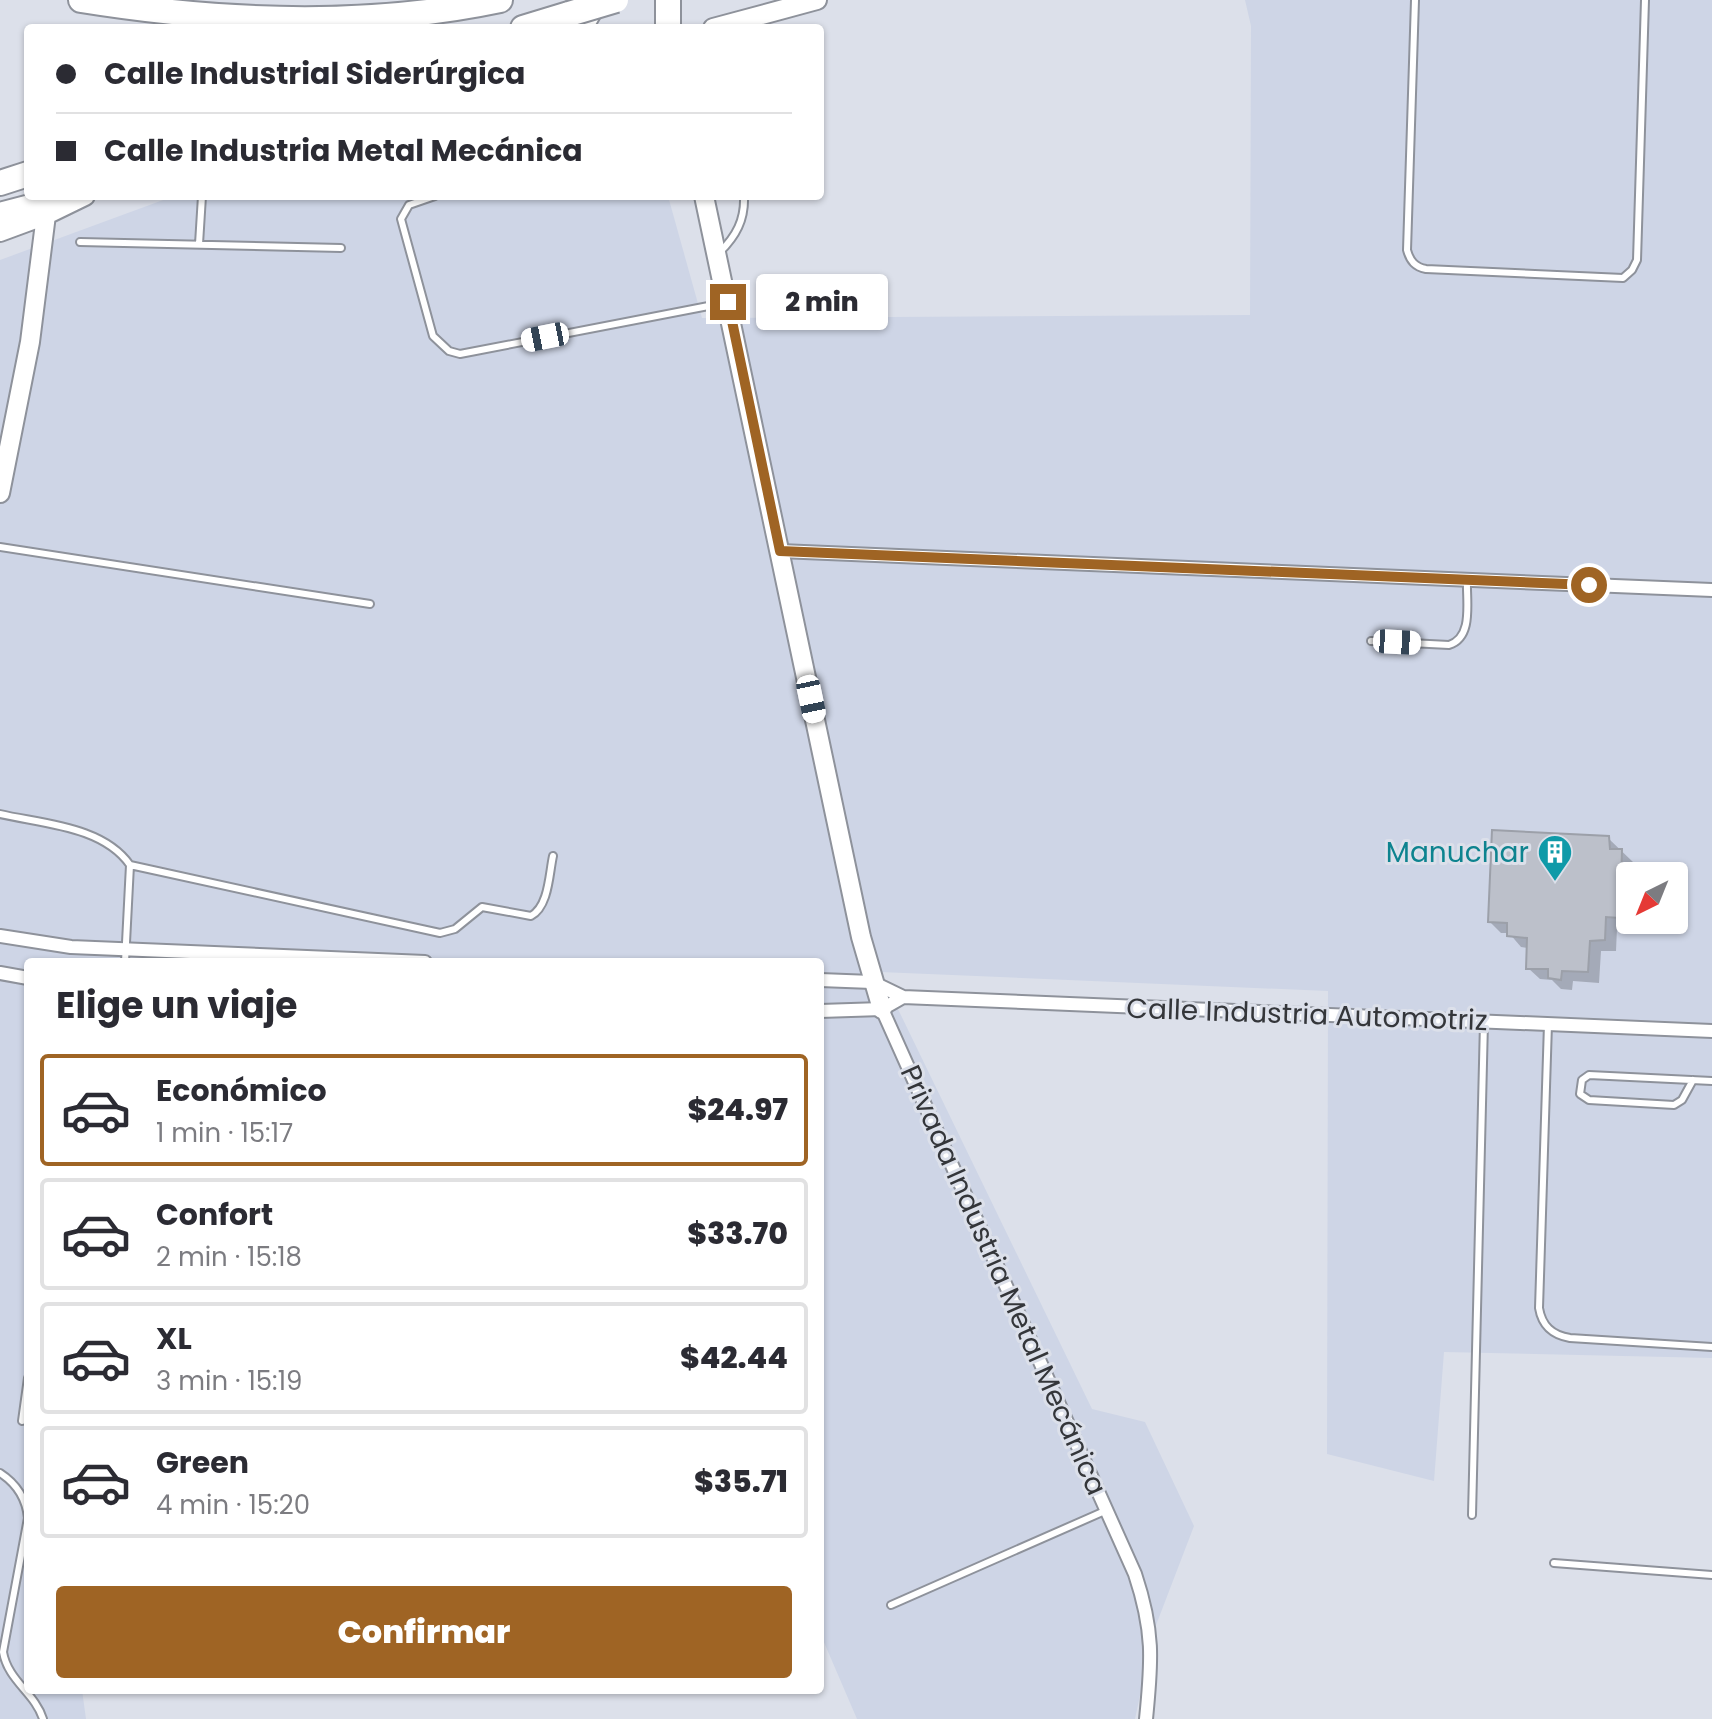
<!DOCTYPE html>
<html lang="es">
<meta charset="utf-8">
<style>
:root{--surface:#fff;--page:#f2f2f3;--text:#2b2b33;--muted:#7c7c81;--line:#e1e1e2;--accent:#9f6424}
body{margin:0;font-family:Poppins,sans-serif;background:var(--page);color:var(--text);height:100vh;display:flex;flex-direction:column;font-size:30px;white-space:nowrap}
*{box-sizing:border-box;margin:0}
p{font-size:26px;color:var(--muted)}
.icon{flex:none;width:44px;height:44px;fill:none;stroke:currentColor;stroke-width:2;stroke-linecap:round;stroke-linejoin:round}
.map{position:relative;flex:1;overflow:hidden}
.sheet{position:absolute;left:24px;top:958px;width:800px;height:736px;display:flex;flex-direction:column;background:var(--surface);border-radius:8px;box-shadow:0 2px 6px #0004}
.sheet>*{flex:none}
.banner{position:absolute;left:24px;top:24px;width:800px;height:176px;border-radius:8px;box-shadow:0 2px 6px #0004;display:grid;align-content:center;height:176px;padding:0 32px;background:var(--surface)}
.needle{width:52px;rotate:223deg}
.tools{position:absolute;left:1616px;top:862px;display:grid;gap:16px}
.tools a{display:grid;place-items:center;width:72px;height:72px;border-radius:8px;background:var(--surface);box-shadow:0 2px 6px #0004;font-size:40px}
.end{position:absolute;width:36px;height:36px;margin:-18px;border:10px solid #9f6424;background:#fff;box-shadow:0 0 0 4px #fff}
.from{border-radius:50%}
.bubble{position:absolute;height:56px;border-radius:8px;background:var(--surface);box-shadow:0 2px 6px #0004;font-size:26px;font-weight:800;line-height:56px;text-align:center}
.car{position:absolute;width:24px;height:48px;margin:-24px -12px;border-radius:10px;box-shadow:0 0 6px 2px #0007;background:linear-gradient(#fff 24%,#345 0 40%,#fff 0 76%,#345 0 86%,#fff 0)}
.banner b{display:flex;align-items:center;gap:28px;height:76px;font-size:30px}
.banner b+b{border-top:2px solid var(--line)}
.banner i{width:20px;height:20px;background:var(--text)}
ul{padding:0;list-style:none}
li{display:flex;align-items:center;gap:24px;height:112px;margin:0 16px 12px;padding:0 16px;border:4px solid var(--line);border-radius:8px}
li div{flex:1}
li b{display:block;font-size:30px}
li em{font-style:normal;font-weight:800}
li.active{border-color:var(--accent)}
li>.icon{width:72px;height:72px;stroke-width:1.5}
h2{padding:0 32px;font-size:36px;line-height:96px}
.button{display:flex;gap:16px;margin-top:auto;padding:16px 32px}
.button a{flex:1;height:92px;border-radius:8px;background:var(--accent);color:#fff;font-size:32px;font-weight:800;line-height:92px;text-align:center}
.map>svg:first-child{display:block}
.built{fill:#ced5e6;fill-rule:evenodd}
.shadow{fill:#0003}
.building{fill:#bcc0ca;stroke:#9ca0a9;stroke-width:2}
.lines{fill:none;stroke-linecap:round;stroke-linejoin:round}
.lane-casing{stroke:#8e929b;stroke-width:10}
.street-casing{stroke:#8e929b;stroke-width:16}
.secondary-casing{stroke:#8e929b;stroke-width:22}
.highway-casing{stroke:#8e929b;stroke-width:28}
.lane{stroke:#fff;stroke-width:6}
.street{stroke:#fff;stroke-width:12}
.secondary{stroke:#fff;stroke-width:18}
.highway{stroke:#fff;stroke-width:24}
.highway-bridge-casing{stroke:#8e929b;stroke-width:28;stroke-linecap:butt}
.highway-bridge{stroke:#fff;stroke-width:24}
.route{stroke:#9f6424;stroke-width:10}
.labels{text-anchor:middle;stroke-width:6;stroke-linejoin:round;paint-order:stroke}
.culture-label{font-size:28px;fill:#0d838f;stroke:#dce0ea;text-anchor:end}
.street-label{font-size:28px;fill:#34363a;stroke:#dce0ea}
</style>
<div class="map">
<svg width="1712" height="1719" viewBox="0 0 1712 1719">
<rect width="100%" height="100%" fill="#dce0ea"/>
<path class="built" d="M1245,0h467v1358l-268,-6 -10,129 -107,-27 1,-463 -448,-19 212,437 53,13 49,104 -41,107 -18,86h-278l-37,-86v-671h-792v728h54l4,29h-86v-1459l174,-64h494l34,122 548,-3 1,-289zM1630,876h44v44h-44z"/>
<path class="shadow" d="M1608,838l25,24 -1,14h-2l1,52h-14l-1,23h-15l-2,32 -26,-2 -1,9 -11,-1 -9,-9 -12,-1 -12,-11 1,-20 -8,-1 -12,-14h-8l-11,-11z"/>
<path class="building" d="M1492,830l117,6 1,13h12l-2,69 -14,-1 -1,23 -15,1 -2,31 -26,-1 -1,9 -13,-2v-9h-22l1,-31 -20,-2v-13l-19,-1z"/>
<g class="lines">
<g class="lane-casing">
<path id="lane" d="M1415,0l-8,250c3,11 8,17 19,19l197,9 9,-8 5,-10 8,-260
M435,196l-26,9 -8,14 32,117 16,15 11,3 264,-51
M80,242l261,6
M199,244l3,-48
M720,252c16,-16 25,-32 24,-56
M0,547l370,57
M1371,641l78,4c25,-8 17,-44 18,-65
M0,814c43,10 103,12 130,51l-5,97
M130,865l310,68 15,-4 27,-22 49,9c18,-10 18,-42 22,-60
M1548,1024l-9,284c3,18 13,27 31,30l142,9
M1693,1080l-11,20 -8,5 -85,-5 -9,-6 2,-14 7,-5 123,6
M22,1421l6,-43
M0,1473c17,11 26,25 28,45l-25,134c5,29 32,41 40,67
M1472,1515l12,-493
M1554,1563l158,12
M891,1605l216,-95"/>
</g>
<g class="street-casing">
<path id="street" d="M780,551l932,39
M0,936l71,11 354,15
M0,973l28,5
M820,980l52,2 31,15 809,34
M882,1009l253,565c19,57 17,86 11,145
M820,1011l62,-2 21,-12"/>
</g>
<g class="secondary-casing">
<path id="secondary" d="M583,28l16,-28
M713,28l104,-28
M704,196l157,741 21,72
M0,232l46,-17 39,-19
M0,493l30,-151 16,-127"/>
</g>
<g class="highway-casing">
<path id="highway" d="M81,0c137,22 282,29 419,0
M523,28l46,-14
M668,28v-28
M0,183l28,-9
M0,215l72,-19"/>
</g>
<use href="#lane" class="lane"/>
<use href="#street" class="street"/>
<use href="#secondary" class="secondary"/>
<use href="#highway" class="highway"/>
<g class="highway-bridge-casing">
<path id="highway-bridge" d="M569,14l47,-14"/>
</g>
<use href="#highway-bridge" class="highway-bridge"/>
</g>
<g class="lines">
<path class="route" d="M728,302l52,249 809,34"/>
</g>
<defs>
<g id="building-pin" transform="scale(1.8)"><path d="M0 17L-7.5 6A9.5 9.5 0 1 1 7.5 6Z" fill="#0f9aa8" stroke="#dce0ea"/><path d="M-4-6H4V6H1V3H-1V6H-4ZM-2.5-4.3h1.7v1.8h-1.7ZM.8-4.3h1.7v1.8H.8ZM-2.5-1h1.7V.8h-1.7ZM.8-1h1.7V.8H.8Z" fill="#fff"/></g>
</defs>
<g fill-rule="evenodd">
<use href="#building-pin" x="1555" y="852"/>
</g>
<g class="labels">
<g class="culture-label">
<text x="1529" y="862">Manuchar</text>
</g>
<g class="street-label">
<text transform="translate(1307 1014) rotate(2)" y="10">Calle Industria Automotriz</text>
<text transform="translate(1004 1280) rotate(66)" y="10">Privada Industria Metal Mecánica</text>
</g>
</g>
</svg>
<div class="tools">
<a><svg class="needle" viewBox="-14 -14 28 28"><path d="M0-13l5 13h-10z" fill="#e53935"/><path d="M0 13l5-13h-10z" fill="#7c7c81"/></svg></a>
</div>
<i class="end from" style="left:1589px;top:585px"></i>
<i class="end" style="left:728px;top:302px"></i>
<div class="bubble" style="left:756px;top:274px;width:132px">2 min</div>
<i class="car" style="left:545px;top:337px;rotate:259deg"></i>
<i class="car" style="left:1397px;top:642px;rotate:93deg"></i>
<i class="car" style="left:811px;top:699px;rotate:168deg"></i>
<div class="banner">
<b><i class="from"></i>Calle Industrial Siderúrgica</b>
<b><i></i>Calle Industria Metal Mecánica</b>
</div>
<section class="sheet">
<h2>Elige un viaje</h2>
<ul>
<li class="active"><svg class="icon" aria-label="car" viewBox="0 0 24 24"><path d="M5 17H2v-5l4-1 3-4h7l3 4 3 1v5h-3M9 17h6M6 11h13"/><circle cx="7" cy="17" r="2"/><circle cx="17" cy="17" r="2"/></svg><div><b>Económico</b><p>1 min · 15:17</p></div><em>$24.97</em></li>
<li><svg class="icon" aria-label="car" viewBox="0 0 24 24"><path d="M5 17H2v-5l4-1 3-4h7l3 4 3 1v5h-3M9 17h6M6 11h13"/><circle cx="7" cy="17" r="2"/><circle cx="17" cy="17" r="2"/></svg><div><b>Confort</b><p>2 min · 15:18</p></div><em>$33.70</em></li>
<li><svg class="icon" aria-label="car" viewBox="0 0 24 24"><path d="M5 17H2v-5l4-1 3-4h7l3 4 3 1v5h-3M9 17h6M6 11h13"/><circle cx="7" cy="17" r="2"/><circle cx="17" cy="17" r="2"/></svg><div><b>XL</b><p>3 min · 15:19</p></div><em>$42.44</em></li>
<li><svg class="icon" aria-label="car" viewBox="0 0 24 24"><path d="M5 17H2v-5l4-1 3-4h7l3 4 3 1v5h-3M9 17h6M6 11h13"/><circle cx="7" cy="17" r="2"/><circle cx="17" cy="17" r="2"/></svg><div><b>Green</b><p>4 min · 15:20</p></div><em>$35.71</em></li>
</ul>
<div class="button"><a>Confirmar</a></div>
</section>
</div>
